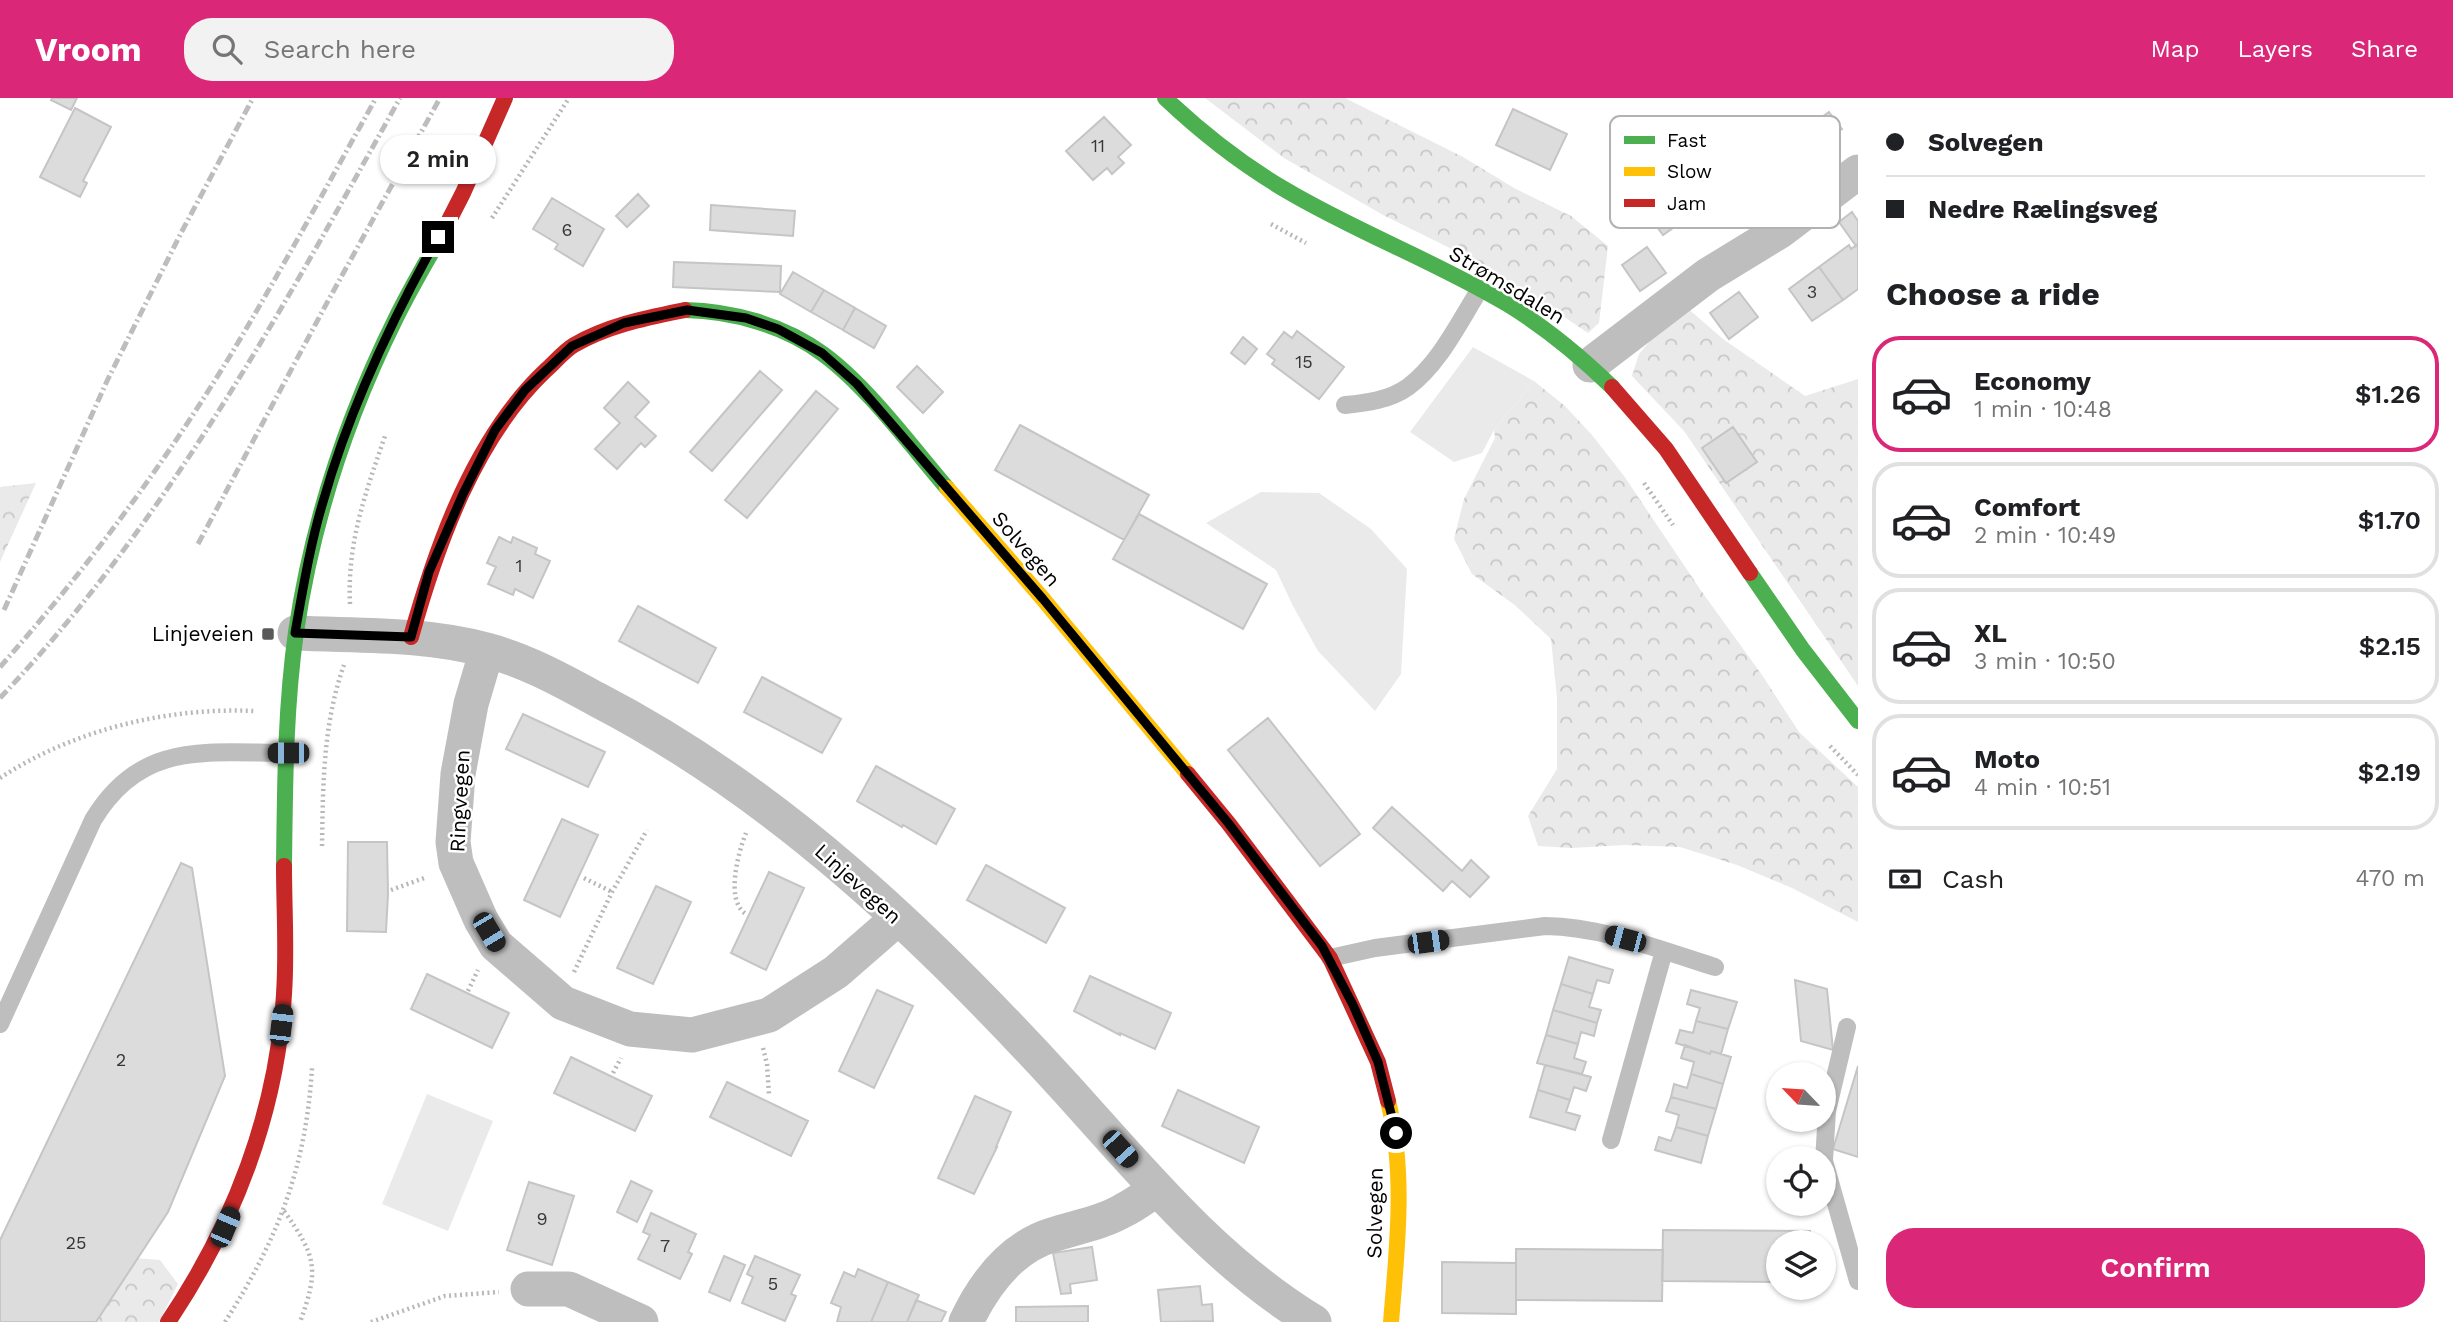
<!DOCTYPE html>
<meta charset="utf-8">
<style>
:root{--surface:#fff;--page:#f2f2f2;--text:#202124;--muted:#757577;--line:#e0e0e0;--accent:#db2777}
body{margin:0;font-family:"Work Sans",sans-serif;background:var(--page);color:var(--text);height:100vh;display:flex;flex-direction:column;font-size:26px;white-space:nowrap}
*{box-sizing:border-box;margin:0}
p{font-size:23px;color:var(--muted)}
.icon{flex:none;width:38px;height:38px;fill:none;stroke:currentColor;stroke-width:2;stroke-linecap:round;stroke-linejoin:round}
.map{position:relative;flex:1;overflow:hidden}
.details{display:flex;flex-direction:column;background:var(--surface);width:595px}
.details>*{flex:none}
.hud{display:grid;align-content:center;height:154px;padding:0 28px;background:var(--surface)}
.needle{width:46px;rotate:295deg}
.fabs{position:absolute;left:1766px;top:964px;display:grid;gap:14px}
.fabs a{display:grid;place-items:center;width:70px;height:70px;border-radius:50%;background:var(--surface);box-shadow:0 2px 5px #0004;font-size:35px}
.end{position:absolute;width:32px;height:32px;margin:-16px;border:9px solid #000;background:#fff;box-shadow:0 0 0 4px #fff}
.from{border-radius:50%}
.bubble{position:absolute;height:49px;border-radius:24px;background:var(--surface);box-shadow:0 2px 5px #0004;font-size:23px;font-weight:600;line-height:49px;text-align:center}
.car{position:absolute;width:21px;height:42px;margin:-21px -10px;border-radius:9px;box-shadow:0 0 5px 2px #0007;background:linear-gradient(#222 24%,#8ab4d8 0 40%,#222 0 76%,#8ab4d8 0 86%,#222 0)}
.hud b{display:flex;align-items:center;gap:24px;height:66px;font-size:26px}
.hud b+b{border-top:2px solid var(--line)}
.hud i{width:18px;height:18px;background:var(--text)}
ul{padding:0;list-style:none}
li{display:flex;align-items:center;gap:21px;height:116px;margin:0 14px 10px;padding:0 14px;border:4px solid var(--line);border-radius:28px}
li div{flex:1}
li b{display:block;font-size:26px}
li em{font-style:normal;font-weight:600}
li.active{border-color:var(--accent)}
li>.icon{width:63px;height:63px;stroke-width:1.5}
h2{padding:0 28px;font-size:32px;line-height:84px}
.pay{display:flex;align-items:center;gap:18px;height:77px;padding:0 28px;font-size:26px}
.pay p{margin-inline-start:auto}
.primary-button{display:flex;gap:14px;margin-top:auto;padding:14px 28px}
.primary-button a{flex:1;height:80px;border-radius:28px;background:var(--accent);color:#fff;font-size:28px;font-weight:600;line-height:80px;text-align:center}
header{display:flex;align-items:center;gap:42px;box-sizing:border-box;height:98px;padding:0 35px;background:var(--accent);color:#fff}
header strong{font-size:33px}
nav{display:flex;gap:38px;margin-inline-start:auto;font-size:24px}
.search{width:490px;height:63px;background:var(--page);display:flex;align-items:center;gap:18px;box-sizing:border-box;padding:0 24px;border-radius:28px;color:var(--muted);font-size:26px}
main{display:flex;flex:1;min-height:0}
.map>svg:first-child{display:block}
.green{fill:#eaeaea}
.forest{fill:url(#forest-crowns)}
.building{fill:#dcdcdc;stroke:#c5c5c5;stroke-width:2}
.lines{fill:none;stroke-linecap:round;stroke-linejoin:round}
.path{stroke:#b8b8b8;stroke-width:4.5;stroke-dasharray:2 3.5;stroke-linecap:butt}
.lane{stroke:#bebebe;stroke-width:18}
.street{stroke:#bebebe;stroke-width:35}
.fast{stroke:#4caf50;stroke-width:16}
.slow{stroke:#ffc107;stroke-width:16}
.jam{stroke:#c62828;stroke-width:16}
.rail{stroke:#bdbdbd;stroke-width:5;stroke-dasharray:10 3.5 2 3.5;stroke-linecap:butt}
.route{stroke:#000;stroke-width:9}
.poi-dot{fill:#595959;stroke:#fff;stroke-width:2.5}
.labels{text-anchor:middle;stroke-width:5;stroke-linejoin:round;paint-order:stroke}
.number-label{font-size:18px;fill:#373737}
.street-label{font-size:21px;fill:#000;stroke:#fff}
.poi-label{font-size:21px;fill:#000;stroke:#fff;text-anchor:end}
.key{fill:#fff;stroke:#b2b2b2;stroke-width:2}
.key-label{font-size:19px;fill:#000}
</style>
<header>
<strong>Vroom</strong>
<div class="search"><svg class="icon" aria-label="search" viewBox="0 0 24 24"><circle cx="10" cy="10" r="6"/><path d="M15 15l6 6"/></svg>Search here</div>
<nav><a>Map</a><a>Layers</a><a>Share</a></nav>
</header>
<main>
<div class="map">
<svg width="1858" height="1224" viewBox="0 0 1858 1224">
<defs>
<pattern id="forest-crowns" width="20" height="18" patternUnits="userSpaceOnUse" patternTransform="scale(1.75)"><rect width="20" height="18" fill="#eaeaea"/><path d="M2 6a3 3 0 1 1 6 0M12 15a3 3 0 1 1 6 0" fill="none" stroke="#c7c7c7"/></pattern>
</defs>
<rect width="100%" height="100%" fill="#fff"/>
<path class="green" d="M1473,249l61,34 -40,49 -12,23 -28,9 -44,-30z
M1261,394l58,1 52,36 36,40 -6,105 -26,37 -57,-60 -25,-45 -17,-36 -70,-47z
M427,996l66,27 -45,110 -66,-27z"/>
<path class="forest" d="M1205,0h140l118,59 51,31 57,28 37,30 -9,77 -11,10 -52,-35 -66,-40 -87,-43 -99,-57z
M1685,208l38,33 82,57 53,-17v307l-174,-255 -52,-55 7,-22 27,-32z
M1534,283l31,25 27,29 32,41 78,116 60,83 37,57 59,55v135l-66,-34 -55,-23 -57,-18 -55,-2 -53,3 -34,-2 -10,-30 29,-47v-71l-6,-59 -35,-33 -44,-32 -18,-35 10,-40 31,-61 -1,-8z
M36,385l-36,79v-75z
M135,1160l25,2 18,24 -19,38h-105z"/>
<path class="building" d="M52,0h25l-6,12 -20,-10z
M75,10l36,19 -28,54 4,2 -7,14 -40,-20z
M1513,11l54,25 -17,36 -54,-25z
M1829,14l13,17 -26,19 -13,-17z
M1104,19l27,28 -13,12 6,6 -12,11 -5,-6 -14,12 -27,-29z
M1684,78l21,29 -42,30 -21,-29z
M638,96l11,12 -22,21 -11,-11z
M552,100l52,31 -21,37 -28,-17 3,-5 -25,-15z
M711,107l84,6 -2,25 -83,-6z
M1852,114l6,9v23l-2,2 -17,-24z
M1858,146v45l-15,11 -24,-33 30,-22 2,4z
M1647,149l19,26 -26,18 -18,-26z
M674,164l107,4 -1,26 -107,-5z
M1819,169l24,33 -31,21 -23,-32z
M793,174l31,18 -13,22 -31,-18z
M824,192l31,18 -12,22 -32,-18z
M1739,194l19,25 -29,22 -19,-26z
M855,210l31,18 -12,22 -31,-18z
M1297,233l47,36 -25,32 -47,-35 3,-4 -8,-6 17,-22 8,6z
M1243,239l14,12 -12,15 -14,-11z
M917,268l26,26 -20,21 -26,-26z
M760,273l22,19 -70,81 -22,-19z
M628,284l21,20 -14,15 21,19 -11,11 -4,-4 -24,26 -22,-20 25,-26 -16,-15z
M816,293l22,18 -91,109 -22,-18z
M1020,327l129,70 -25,45 -129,-70z
M1733,329l24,35 -31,21 -24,-35z
M1139,416l128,70 -24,45 -130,-70z
M499,439l12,6 2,-6 24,11 -2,6 15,7 -17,37 -18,-9 -2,6 -25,-11 8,-17 -9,-4z
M638,508l78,42 -18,35 -79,-42z
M762,579l79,42 -19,34 -78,-41z
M523,616l82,38 -17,35 -82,-38z
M1268,620l92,116 -40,32 -92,-116z
M876,668l79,43 -19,35 -33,-19 -1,2 -45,-26z
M1392,709l70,64 9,-11 18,17 -19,20 -18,-16 -9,10 -70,-63z
M562,721l36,16 -38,82 -36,-17z
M348,744h39l1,52 -2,38 -39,-1z
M181,765l11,5 33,208 -57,136 -72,110h-96v-82z
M986,767l79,43 -19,35 -79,-43z
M769,774l35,16 -38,82 -35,-17z
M656,788l35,16 -38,82 -36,-16z
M1569,859l44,13 -4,13 -12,-3 -4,14 -32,-10z
M427,876l82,39 -17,35 -81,-39z
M1090,878l81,37 -16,36 -35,-16v2l-46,-24z
M1795,882l32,9 6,61 -32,-9z
M1561,886l32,10 -4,13 12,3 -4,13 -44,-13z
M877,892l36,16 -39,82 -35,-17z
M1691,892l46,12 -9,27 -32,-8 4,-13 -13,-4z
M1553,912l44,13 -3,13 -13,-4 -3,12 -32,-9z
M1696,923l32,8 -7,25 -10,-3 -1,3 -34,-11 4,-13 13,3z
M1546,937l32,9 -4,14 12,4 -4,12 -45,-11z
M1685,947l25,9 1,-3 20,6 -8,27 -32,-10 3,-12 -13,-4z
M571,959l81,39 -17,35 -81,-38z
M1545,967l46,12 -5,14 -12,-4 -4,13 -32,-10z
M1858,968v91l-25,-8z
M1691,976l32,10 -7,25 -45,-12 3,-13 13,4z
M727,984l81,39 -17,35 -81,-39z
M1178,992l81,37 -15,36 -82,-37z
M1538,992l32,10 -4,12 14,4 -5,14 -45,-13z
M975,998l36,16 -15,35h1l-23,47 -36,-16z
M1671,999l45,12 -8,27 -32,-9 3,-12 -13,-4z
M1676,1029l32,9 -7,27 -46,-13 4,-13 12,4z
M631,1083l21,10 -15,31 -20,-10z
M529,1084l45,14 -22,69 -45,-15z
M651,1115l45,21 -8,18 4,2 -12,25 -42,-20 12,-24 -7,-3z
M1663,1132l147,1v11h-32v40l-116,-1z
M1092,1149l5,33 -27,4 1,9 -10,1 -8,-41z
M1516,1151l147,1 -1,51 -146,-1z
M724,1158l21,9 -15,36 -21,-9z
M755,1158l45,19 -9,19 5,2 -11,25 -43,-18 11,-26 -6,-3z
M1442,1164l74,1v51l-74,-1z
M858,1171l30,13 -17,40h-34l4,-15 -10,-4 13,-31 11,5z
M888,1184l31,13 -12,27h-36z
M1200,1188l2,19 10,-1 1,17 -52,1 -3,-32z
M916,1202l30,12 -5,10h-34z
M1088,1208v16h-72v-15z"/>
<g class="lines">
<path class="path" d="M492,120l77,-120
M1271,126l35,19
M1644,385l29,42
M350,506c-3,-63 16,-112 36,-171
M1830,648l28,29
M0,680c73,-48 167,-71 254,-67
M746,735c-8,20 -21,68 0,81
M322,748c1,-62 1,-122 22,-181
M584,780l28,14
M391,792l36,-13
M574,874l38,-80 35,-62
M468,893l10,-21
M763,950l4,16 2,31
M613,975l8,-15
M284,1113c33,46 35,59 16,111
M225,1224c53,-83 81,-155 87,-254
M371,1224l74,-26 54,-4"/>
<path class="lane" d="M1345,307c21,-2 45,-5 63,-18 32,-24 51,-65 72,-98
M1330,860l45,-10 170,-22c59,1 115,24 170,41
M0,926l93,-204c48,-80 113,-67 195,-67
M1847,929l-20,84 -3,50 34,120
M1611,1042l53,-189"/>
<path class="street" d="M1590,267l118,-90 72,-44 78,-59
M295,535c64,3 129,0 191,17 39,10 75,30 110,49 182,94 332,238 469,388 77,85 150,175 249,235
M487,552l-16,54 -13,70 -5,68 3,21 25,57 15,25 67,58 67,26 62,6 77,-20 67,-43 62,-54
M528,1191h41l72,33
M966,1224c18,-38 44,-74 86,-87 24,-8 50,-12 72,-25 12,-6 22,-14 33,-21"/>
<path class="fast" d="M1165,0c37,35 75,65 119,91 72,43 151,72 223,115 38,23 73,52 105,83
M685,212c47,1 99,15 138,44 44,32 88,92 124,134
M1750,475l53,77 55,71
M284,768c1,-78 1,-156 12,-234 16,-109 50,-213 99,-312 14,-29 30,-56 46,-84"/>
<path class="slow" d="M947,390l96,111 145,175
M1388,1003c18,71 9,149 3,221"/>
<path class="jam" d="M441,138l22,-43 42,-95
M1612,289l54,62 84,124
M411,539c26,-93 64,-200 135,-267 9,-8 18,-19 28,-25 35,-20 72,-27 111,-35
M1188,676l41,50 101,134 48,104 10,39
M168,1224c66,-98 109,-210 116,-328 3,-43 0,-86 0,-128"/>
<path class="rail" d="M198,446l131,-245 111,-201
M4,512l103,-229 74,-148 72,-135
M0,569c86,-97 163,-201 230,-311 51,-85 98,-172 146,-258
M0,600c167,-176 283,-390 400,-600"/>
</g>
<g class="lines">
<path class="route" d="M438,139c-47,84 -89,173 -115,265 -13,43 -20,87 -28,131l116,4 18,-65 34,-78 32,-64 30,-40 47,-44 52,-23 63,-13 59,8 32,11 44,24 35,31 186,215 186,225 93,122 31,59 25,57 18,71"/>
</g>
<rect class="poi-dot" x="261" y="529" width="14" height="14" rx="3.5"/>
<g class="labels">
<g class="number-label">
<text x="1098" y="54">11</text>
<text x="567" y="138">6</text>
<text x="1812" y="200">3</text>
<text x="1304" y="270">15</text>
<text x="519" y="474">1</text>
<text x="121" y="968">2</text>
<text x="542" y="1127">9</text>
<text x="76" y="1151">25</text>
<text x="665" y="1154">7</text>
<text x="773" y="1192">5</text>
</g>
<g class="street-label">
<text transform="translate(1507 187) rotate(31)" y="7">Strømsdalen</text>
<text transform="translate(1026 451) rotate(49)" y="7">Solvegen</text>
<text transform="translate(460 703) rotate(-87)" y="7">Ringvegen</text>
<text transform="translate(858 786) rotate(42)" y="7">Linjevegen</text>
<text transform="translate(1375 1115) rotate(-89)" y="7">Solvegen</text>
</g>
<g class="poi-label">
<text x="254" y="543">Linjeveien</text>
</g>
</g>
<rect x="1610" y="18" width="230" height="112" rx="10" class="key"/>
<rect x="1624" y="38" width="31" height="8" fill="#4caf50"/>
<rect x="1624" y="69" width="31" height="9" fill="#ffc107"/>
<rect x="1624" y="101" width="31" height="8" fill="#c62828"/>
<g class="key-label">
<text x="1667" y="49">Fast</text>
<text x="1667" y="80">Slow</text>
<text x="1667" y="112">Jam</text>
</g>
</svg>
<div class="fabs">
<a><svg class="needle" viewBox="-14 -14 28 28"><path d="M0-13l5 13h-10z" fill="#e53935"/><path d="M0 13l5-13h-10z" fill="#757577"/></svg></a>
<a><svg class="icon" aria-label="locate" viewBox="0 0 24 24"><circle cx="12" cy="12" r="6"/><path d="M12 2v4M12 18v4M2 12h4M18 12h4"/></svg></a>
<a><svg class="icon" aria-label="layers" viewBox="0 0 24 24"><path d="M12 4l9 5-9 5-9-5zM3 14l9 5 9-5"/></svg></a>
</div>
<i class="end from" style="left:1396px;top:1035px"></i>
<i class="end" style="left:438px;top:139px"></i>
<div class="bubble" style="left:380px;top:37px;width:116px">2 min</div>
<i class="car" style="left:288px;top:655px;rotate:270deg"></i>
<i class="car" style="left:489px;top:834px;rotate:149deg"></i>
<i class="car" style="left:1625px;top:841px;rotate:285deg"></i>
<i class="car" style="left:1428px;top:844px;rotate:82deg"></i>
<i class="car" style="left:281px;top:927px;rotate:7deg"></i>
<i class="car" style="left:1120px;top:1051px;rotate:138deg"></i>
<i class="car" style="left:225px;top:1129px;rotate:23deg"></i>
</div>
<section class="details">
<div class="hud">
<b><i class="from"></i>Solvegen</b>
<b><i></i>Nedre Rælingsveg</b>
</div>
<h2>Choose a ride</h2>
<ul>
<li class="active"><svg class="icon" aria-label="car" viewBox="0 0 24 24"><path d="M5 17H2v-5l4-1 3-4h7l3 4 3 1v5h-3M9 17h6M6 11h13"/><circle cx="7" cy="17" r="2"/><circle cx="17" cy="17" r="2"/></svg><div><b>Economy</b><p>1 min · 10:48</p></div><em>$1.26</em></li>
<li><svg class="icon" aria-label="car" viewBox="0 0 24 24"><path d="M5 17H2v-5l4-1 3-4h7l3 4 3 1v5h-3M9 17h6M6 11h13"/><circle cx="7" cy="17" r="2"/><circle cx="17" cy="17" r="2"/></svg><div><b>Comfort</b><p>2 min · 10:49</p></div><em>$1.70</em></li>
<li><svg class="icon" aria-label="car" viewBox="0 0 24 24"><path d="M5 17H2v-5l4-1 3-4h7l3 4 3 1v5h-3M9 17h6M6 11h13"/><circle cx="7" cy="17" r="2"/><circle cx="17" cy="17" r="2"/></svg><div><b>XL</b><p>3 min · 10:50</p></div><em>$2.15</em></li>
<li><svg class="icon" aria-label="car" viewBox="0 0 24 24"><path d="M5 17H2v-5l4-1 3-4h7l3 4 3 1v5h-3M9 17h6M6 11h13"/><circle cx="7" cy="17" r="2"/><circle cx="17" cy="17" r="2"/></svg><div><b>Moto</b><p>4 min · 10:51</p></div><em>$2.19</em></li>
</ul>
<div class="pay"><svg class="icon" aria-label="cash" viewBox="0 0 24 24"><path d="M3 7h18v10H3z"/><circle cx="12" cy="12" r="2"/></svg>Cash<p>470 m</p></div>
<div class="primary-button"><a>Confirm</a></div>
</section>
</main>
